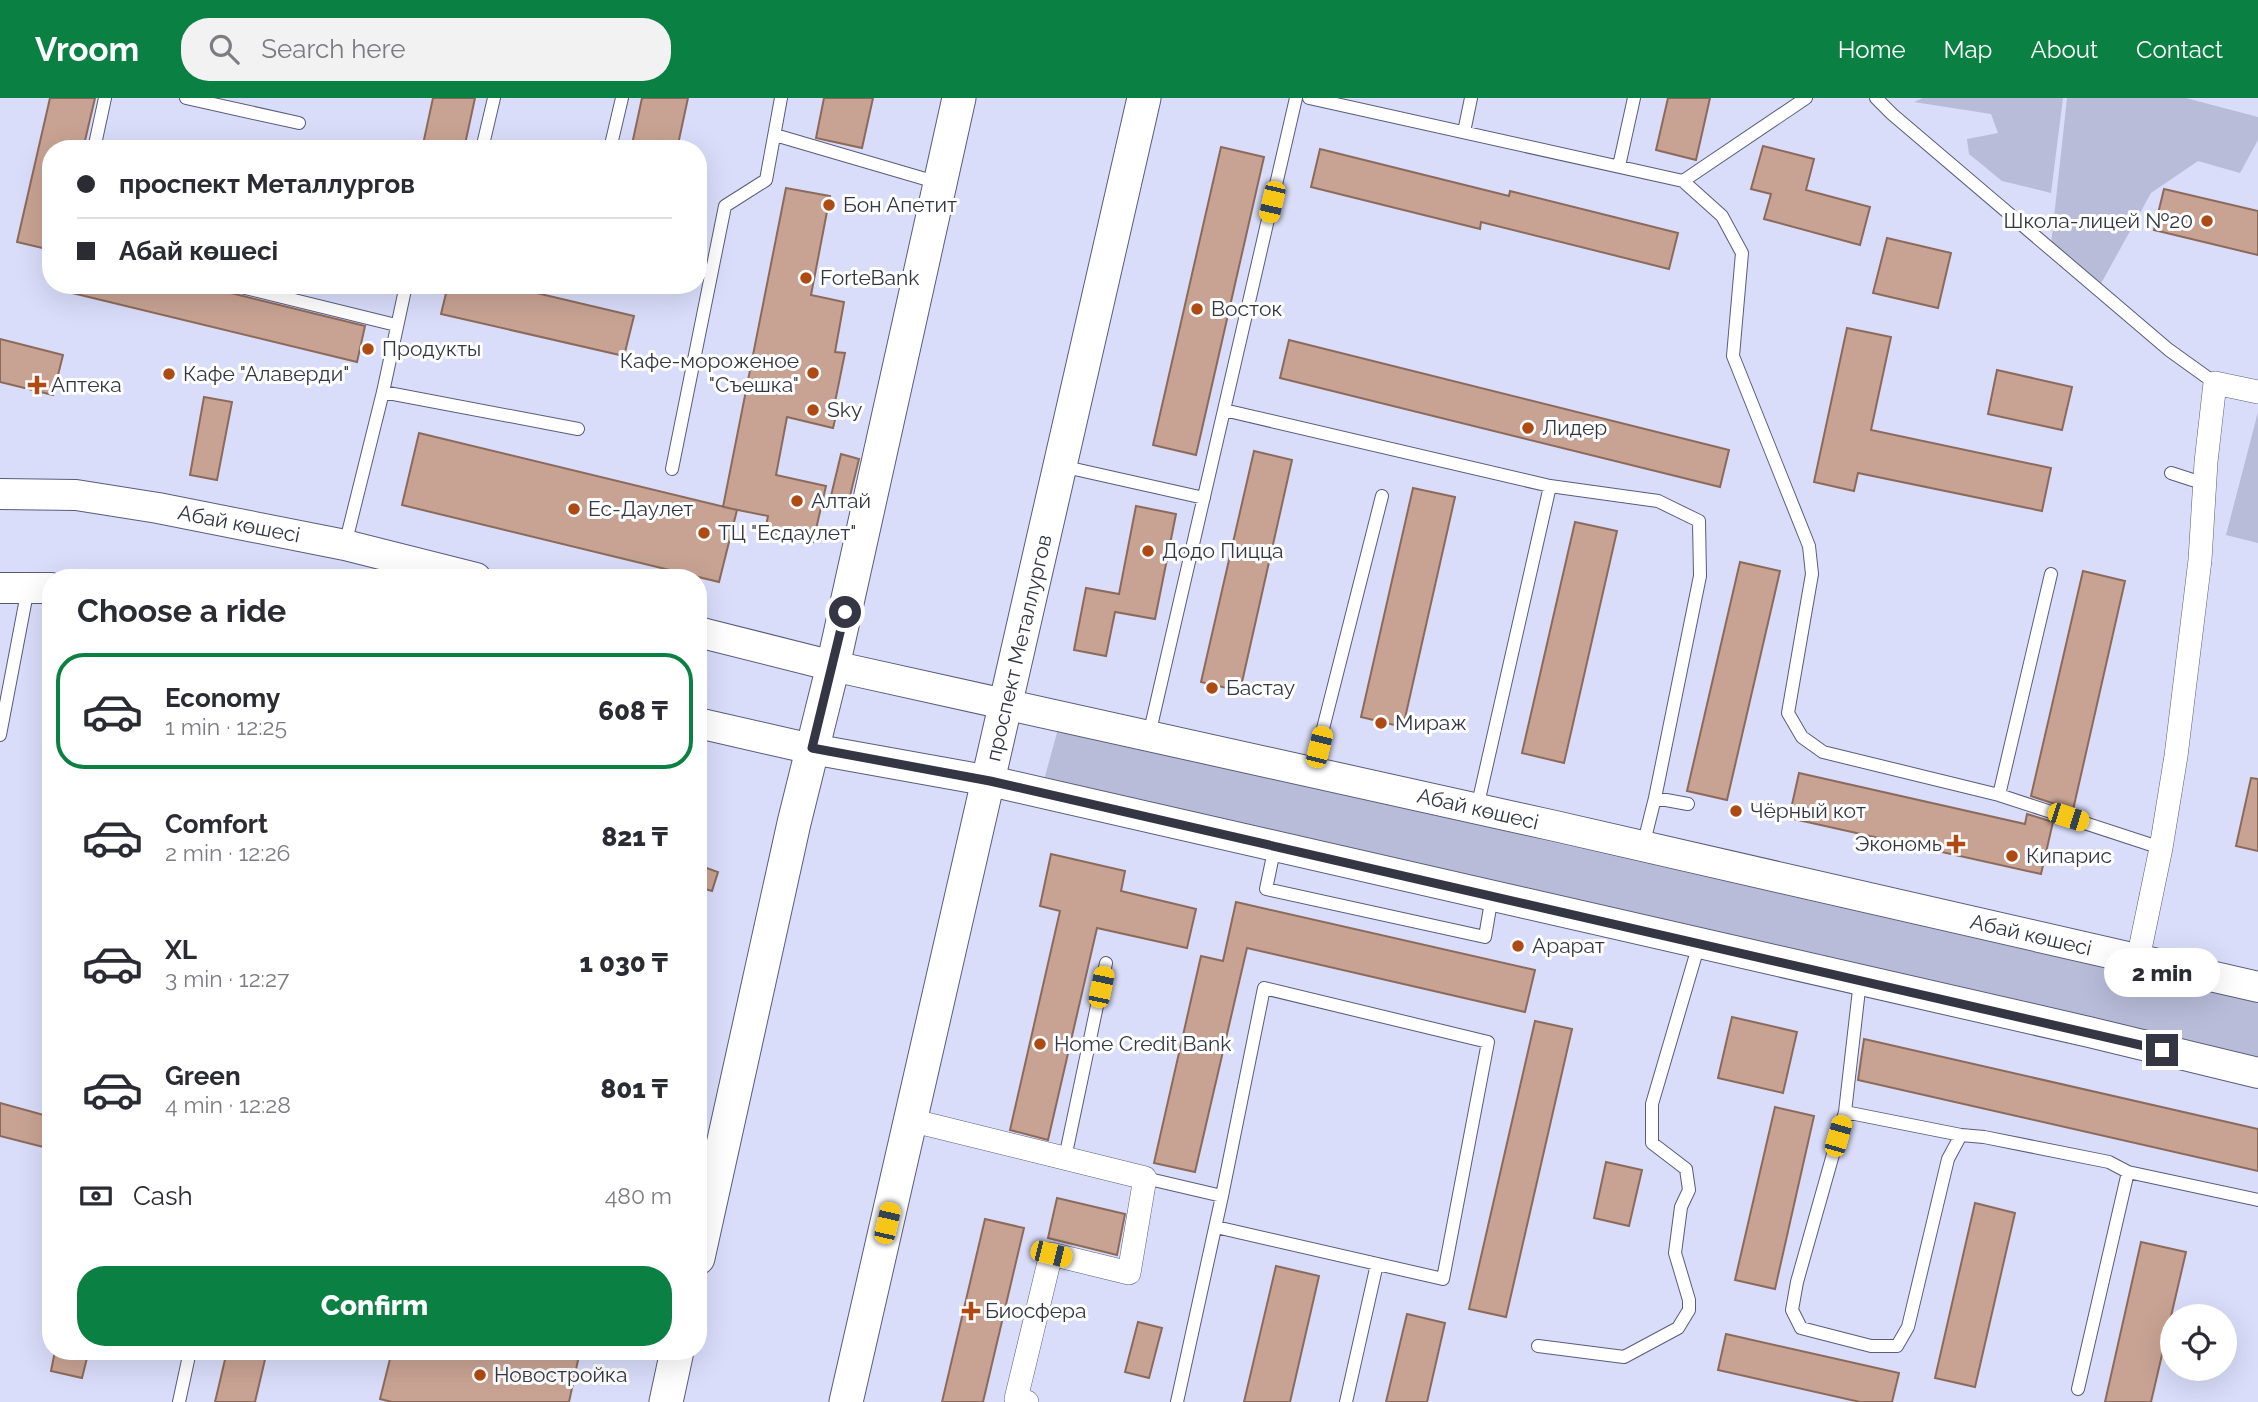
<!DOCTYPE html>
<meta charset="utf-8">
<style>
:root{--surface:#fff;--page:#f2f2f3;--text:#2b2b33;--muted:#7c7c81;--line:#e1e1e2;--accent:#0b8043}
body{margin:0;font-family:Raleway,sans-serif;background:var(--page);color:var(--text);height:100vh;display:flex;flex-direction:column;font-size:26px;white-space:nowrap}
*{box-sizing:border-box;margin:0}
p{font-size:23px;color:var(--muted)}
.icon{flex:none;width:38px;height:38px;fill:none;stroke:currentColor;stroke-width:2;stroke-linecap:round;stroke-linejoin:round}
.map{position:relative;flex:1;overflow:hidden}
.drawer{position:absolute;left:42px;top:471px;width:665px;height:791px;display:flex;flex-direction:column;background:var(--surface);border-radius:28px;box-shadow:0 7px 28px #0002}
.drawer>*{flex:none}
.banner{position:absolute;left:42px;top:42px;width:665px;height:154px;border-radius:28px;box-shadow:0 7px 28px #0002;display:grid;align-content:center;height:154px;padding:0 35px;background:var(--surface)}
.tools{position:absolute;left:2160px;top:1206px;display:grid;gap:14px}
.tools a{display:grid;place-items:center;width:77px;height:77px;border-radius:50%;background:var(--surface);box-shadow:0 7px 28px #0002;font-size:35px}
.end{position:absolute;width:32px;height:32px;margin:-16px;border:9px solid #343644;background:#fff;box-shadow:0 0 0 4px #fff}
.from{border-radius:50%}
.bubble{position:absolute;height:49px;border-radius:24px;background:var(--surface);box-shadow:0 7px 28px #0002;font-size:23px;font-weight:800;line-height:49px;text-align:center}
.car{position:absolute;width:21px;height:42px;margin:-21px -10px;border-radius:9px;box-shadow:0 0 5px 2px #0007;background:linear-gradient(#f5c518 24%,#345 0 40%,#f5c518 0 76%,#345 0 86%,#f5c518 0)}
.banner b{display:flex;align-items:center;gap:24px;height:66px;font-size:26px}
.banner b+b{border-top:2px solid var(--line)}
.banner i{width:18px;height:18px;background:var(--text)}
ul{padding:0;list-style:none}
li{display:flex;align-items:center;gap:21px;height:116px;margin:0 14px 10px;padding:0 21px;border:4px solid transparent;border-radius:28px}
li div{flex:1}
li b{display:block;font-size:26px}
li em{font-style:normal;font-weight:800}
li.selected{border-color:var(--accent)}
li>.icon{width:63px;height:63px;stroke-width:1.5}
h2{padding:0 35px;font-size:32px;line-height:84px}
.pay{display:flex;align-items:center;gap:18px;height:77px;padding:0 35px;font-size:26px}
.pay p{margin-inline-start:auto}
.cta{display:flex;gap:14px;margin-top:auto;padding:14px 35px}
.cta a{flex:1;height:80px;border-radius:28px;background:var(--accent);color:#fff;font-size:28px;font-weight:800;line-height:80px;text-align:center}
header{display:flex;align-items:center;gap:42px;box-sizing:border-box;height:98px;padding:0 35px;background:var(--accent);color:#fff}
header strong{font-size:33px}
nav{display:flex;gap:38px;margin-inline-start:auto;font-size:24px}
.search{width:490px;height:63px;background:var(--page);display:flex;align-items:center;gap:18px;box-sizing:border-box;padding:0 24px;border-radius:28px;color:var(--muted);font-size:26px}
.map>svg:first-child{display:block}
.green{fill:#b9bcd9}
.building{fill:#c8a393;stroke:#8c6a5b;stroke-width:2}
.lines{fill:none;stroke-linecap:round;stroke-linejoin:round}
.service-casing{stroke:#595c7b;stroke-width:14}
.minor-casing{stroke:#595c7b;stroke-width:24}
.tertiary-casing{stroke:#595c7b;stroke-width:32}
.secondary-casing{stroke:#595c7b;stroke-width:35}
.service{stroke:#fff;stroke-width:12}
.minor{stroke:#fff;stroke-width:23}
.tertiary{stroke:#fff;stroke-width:30}
.secondary{stroke:#fff;stroke-width:33}
.route{stroke:#343644;stroke-width:9}
.poi-dot{fill:#ae4b15;stroke:#fff;stroke-width:2.5}
.labels{text-anchor:middle;stroke-width:6;stroke-linejoin:round;paint-order:stroke}
.poi-label{font-size:21px;fill:#343644;stroke:#fff;text-anchor:start}
.street-label{font-size:21px;fill:#343644;stroke:#fff}
</style>
<header>
<strong>Vroom</strong>
<div class="search"><svg class="icon" aria-label="search" viewBox="0 0 24 24"><circle cx="10" cy="10" r="6"/><path d="M15 15l6 6"/></svg>Search here</div>
<nav><a>Home</a><a>Map</a><a>About</a><a>Contact</a></nav>
</header>
<div class="map">
<svg width="2258" height="1304" viewBox="0 0 2258 1304">
<rect width="100%" height="100%" fill="#d9ddfa"/>
<path class="green" d="M1923,0h140l-12,95 -49,-12 -33,-27 -2,-15 31,-6 -7,-19 -77,-12z
M2067,0h119l72,19v23l-18,33 -42,-12 -47,32 -53,96 -47,-44z
M2258,314v131l-32,-8z
M1058,631l1200,274v57l-1214,-280z"/>
<path class="building" d="M50,0h45l-12,51h-32v101l-34,-8z
M433,0h42l-11,51h-42z
M642,0h46l-11,51h-46z
M824,0h49l-11,50 -46,-10z
M1668,0h42l-14,62 -40,-10z
M1763,48l51,13 -8,31 64,17 -10,38 -96,-26 7,-25 -20,-5z
M1221,49l43,10 -68,298 -43,-10z
M1320,51l189,47 1,-5 168,42 -9,36 -188,-47 -1,7 -169,-42z
M786,90l44,8 -19,99 33,7 -9,50 10,1 -10,49 4,1 -6,25 -46,-11 -11,58 50,11 -13,56 -48,-11 3,-15 -45,-9z
M2164,91l94,22v44l-104,-25z
M1887,140l64,15 -13,55 -65,-15z
M69,187h141l15,4 6,4 134,33 -8,36 -289,-70z
M448,187h55l131,31 -10,40 -183,-42z
M1847,230l44,9 -20,93 180,38 -9,43 -184,-38 -4,18 -40,-9z
M0,241l63,16 -10,40 -53,-13z
M1289,242l440,110 -9,37 -440,-109z
M1997,272l75,17 -10,43 -74,-16z
M204,299l28,5 -15,78 -27,-5z
M419,335l318,77 -18,72 -317,-77z
M1254,353l38,9 -52,231 -39,-9z
M841,356l18,5 -10,41 -18,-4z
M1413,390l42,9 -52,230 -42,-10z
M1136,408l40,8 -21,105 -40,-7 -9,44 -32,-6 12,-62 33,6z
M1575,424l42,9 -53,232 -42,-10z
M1740,464l40,9 -53,229 -40,-9z
M2083,473l42,10 -52,229 -42,-14z
M1799,675l226,51 2,-10 26,8 -12,52 -252,-56z
M2251,680l7,1v72l-22,-5z
M1051,756l74,17 -4,20 75,18 -9,39 -90,-20 -49,212 -38,-10 50,-219 -20,-5z
M698,767l20,7 -6,19 -14,-4z
M1236,804l299,68 -10,42 -278,-64 -52,224 -41,-9 47,-207 22,5z
M1732,919l65,15 -14,61 -65,-15z
M1535,923l37,8 -66,288 -37,-8z
M1864,941l394,90v42l-400,-91z
M0,1005l51,14v32l-51,-13z
M1775,1009l39,9 -39,173 -40,-9z
M1606,1064l36,8 -13,56 -35,-8z
M1057,1100l68,16 -8,41 -69,-17z
M1975,1105l40,10 -40,174 -40,-9z
M985,1121l39,9 -41,174h-41z
M2141,1144l45,10 -35,150h-46z
M1276,1168l43,10 -29,126h-46z
M1407,1216l38,9 -18,79h-41z
M1138,1224l24,6 -13,50 -24,-6z
M1726,1236l173,39 -7,29h-32l-142,-32z
M55,1253l32,7 -5,20 -31,-7z
M227,1253h40l-12,51h-40z
M392,1253h188l-11,51h-177l-12,-3z"/>
<g class="lines">
<g class="service-casing">
<path id="service" d="M186,0l113,25
M1309,0l374,83 123,-83
M1876,0l16,16 277,236 46,33
M1464,34l7,-34
M775,37l164,48
M94,51l11,-51
M482,51l12,-51
M610,51l12,-51
M1619,68l15,-68
M1683,83l39,35 20,37 -9,103 76,190 3,28 -24,139 14,24 21,15 176,43 162,53
M233,187l163,40
M383,294l195,37
M1224,312l326,76 108,15 41,20 1,55 -45,222
M1061,368l143,32
M672,371l53,-263 41,-26 15,-82
M2171,375l34,11
M345,447l38,-153 23,-107
M0,637l28,-147
M1149,637l147,-637
M1312,674l70,-276
M1999,697l52,-221
M1477,710l73,-322
M1275,748l-9,43 219,48 7,-41
M1643,748l12,-48 33,6
M1860,883l-15,131 116,23 23,2 125,25 19,10 130,28
M1845,1014l-48,170 -5,28 9,18 70,18h26l11,-19 40,-168 13,-24
M1065,1060l41,-195
M1145,1080l77,18 42,-208 224,54 -45,237 -227,-52
M1538,1248l86,11 54,-29 11,-18v-10l-14,-47 6,-46 8,-17 -3,-21 -34,-26v-39l47,-160
M2078,1291l50,-217
M179,1304l11,-51
M1177,1304l45,-206
M1346,1304l31,-138"/>
</g>
<g class="minor-casing">
<path id="minor" d="M2138,861l23,-111 15,-92 24,-196 6,-98 9,-79 43,9
M910,1022l235,58 -16,95 -78,-19 -35,145 11,3"/>
</g>
<g class="tertiary-casing">
<path id="tertiary" d="M0,396l76,1 82,13 187,37 131,33
M0,490h51
M698,534l135,34 722,160 703,161
M698,625l114,26 178,32 1099,251 169,41"/>
</g>
<g class="secondary-casing">
<path id="secondary" d="M698,1160l96,-435 39,-157 126,-568
M666,1304l11,-51
M846,1304l298,-1304"/>
</g>
<use href="#service" class="service"/>
<use href="#minor" class="minor"/>
<use href="#tertiary" class="tertiary"/>
<use href="#secondary" class="secondary"/>
</g>
<g class="lines">
<path class="route" d="M845,514l-33,136 178,33 1172,269"/>
</g>
<g class="poi-dot">
<circle cx="829" cy="107" r="7"/>
<circle cx="2207" cy="123" r="7"/>
<circle cx="806" cy="180" r="7"/>
<circle cx="1197" cy="211" r="7"/>
<circle cx="368" cy="251" r="7"/>
<circle cx="813" cy="275" r="7"/>
<circle cx="169" cy="276" r="7"/>
<path d="M33.5 276.5h7v7h7v7h-7v7h-7v-7h-7v-7h7z"/>
<circle cx="813" cy="312" r="7"/>
<circle cx="1528" cy="330" r="7"/>
<circle cx="797" cy="403" r="7"/>
<circle cx="574" cy="411" r="7"/>
<circle cx="704" cy="435" r="7"/>
<circle cx="1148" cy="453" r="7"/>
<circle cx="1212" cy="590" r="7"/>
<circle cx="1381" cy="625" r="7"/>
<circle cx="1736" cy="713" r="7"/>
<path d="M1952.5 735.5h7v7h7v7h-7v7h-7v-7h-7v-7h7z"/>
<circle cx="2012" cy="758" r="7"/>
<circle cx="1518" cy="848" r="7"/>
<circle cx="1040" cy="946" r="7"/>
<path d="M967.5 1202.5h7v7h7v7h-7v7h-7v-7h-7v-7h7z"/>
<circle cx="480" cy="1277" r="7"/>
</g>
<g class="labels">
<g class="poi-label">
<text x="843" y="114">Бон Апетит</text>
<text x="2193" y="130" text-anchor="end">Школа-лицей №20</text>
<text x="820" y="187">ForteBank</text>
<text x="1211" y="218">Восток</text>
<text x="382" y="258">Продукты</text>
<text x="799" y="270" text-anchor="end">Кафе-мороженое<tspan x="799" dy="24">"Cъешка"</tspan></text>
<text x="183" y="283">Кафе "Алаверди"</text>
<text x="51" y="294">Аптека</text>
<text x="827" y="319">Sky</text>
<text x="1542" y="337">Лидер</text>
<text x="811" y="410">Алтай</text>
<text x="588" y="418">Ес-Даулет</text>
<text x="718" y="442">ТЦ "Есдаулет"</text>
<text x="1162" y="460">Додо Пицца</text>
<text x="1226" y="597">Бастау</text>
<text x="1395" y="632">Мираж</text>
<text x="1750" y="720">Чёрный кот</text>
<text x="1942" y="753" text-anchor="end">Экономь</text>
<text x="2026" y="765">Кипарис</text>
<text x="1532" y="855">Арарат</text>
<text x="1054" y="953">Home Credit Bank</text>
<text x="985" y="1220">Биосфера</text>
<text x="494" y="1284">Новостройка</text>
</g>
<g class="street-label">
<text transform="translate(239 426) rotate(11)" y="7">Абай көшесі</text>
<text transform="translate(1019 550) rotate(-77)" y="7">проспект Металлургов</text>
<text transform="translate(1478 711) rotate(13)" y="7">Абай көшесі</text>
<text transform="translate(2031 837) rotate(13)" y="7">Абай көшесі</text>
</g>
</g>
</svg>
<div class="tools">
<a><svg class="icon" aria-label="locate" viewBox="0 0 24 24"><circle cx="12" cy="12" r="6"/><path d="M12 2v4M12 18v4M2 12h4M18 12h4"/></svg></a>
</div>
<i class="end from" style="left:845px;top:514px"></i>
<i class="end" style="left:2162px;top:952px"></i>
<div class="bubble" style="left:2104px;top:850px;width:116px">2 min</div>
<i class="car" style="left:1272px;top:104px;rotate:193deg"></i>
<i class="car" style="left:1319px;top:649px;rotate:14deg"></i>
<i class="car" style="left:2068px;top:719px;rotate:108deg"></i>
<i class="car" style="left:1101px;top:889px;rotate:12deg"></i>
<i class="car" style="left:1838px;top:1038px;rotate:16deg"></i>
<i class="car" style="left:887px;top:1125px;rotate:13deg"></i>
<i class="car" style="left:1051px;top:1156px;rotate:104deg"></i>
<div class="banner">
<b><i class="from"></i>проспект Металлургов</b>
<b><i></i>Абай көшесі</b>
</div>
<section class="drawer">
<h2>Choose a ride</h2>
<ul>
<li class="selected"><svg class="icon" aria-label="car" viewBox="0 0 24 24"><path d="M5 17H2v-5l4-1 3-4h7l3 4 3 1v5h-3M9 17h6M6 11h13"/><circle cx="7" cy="17" r="2"/><circle cx="17" cy="17" r="2"/></svg><div><b>Economy</b><p>1 min · 12:25</p></div><em>608 ₸</em></li>
<li><svg class="icon" aria-label="car" viewBox="0 0 24 24"><path d="M5 17H2v-5l4-1 3-4h7l3 4 3 1v5h-3M9 17h6M6 11h13"/><circle cx="7" cy="17" r="2"/><circle cx="17" cy="17" r="2"/></svg><div><b>Comfort</b><p>2 min · 12:26</p></div><em>821 ₸</em></li>
<li><svg class="icon" aria-label="car" viewBox="0 0 24 24"><path d="M5 17H2v-5l4-1 3-4h7l3 4 3 1v5h-3M9 17h6M6 11h13"/><circle cx="7" cy="17" r="2"/><circle cx="17" cy="17" r="2"/></svg><div><b>XL</b><p>3 min · 12:27</p></div><em>1 030 ₸</em></li>
<li><svg class="icon" aria-label="car" viewBox="0 0 24 24"><path d="M5 17H2v-5l4-1 3-4h7l3 4 3 1v5h-3M9 17h6M6 11h13"/><circle cx="7" cy="17" r="2"/><circle cx="17" cy="17" r="2"/></svg><div><b>Green</b><p>4 min · 12:28</p></div><em>801 ₸</em></li>
</ul>
<div class="pay"><svg class="icon" aria-label="cash" viewBox="0 0 24 24"><path d="M3 7h18v10H3z"/><circle cx="12" cy="12" r="2"/></svg>Cash<p>480 m</p></div>
<div class="cta"><a>Confirm</a></div>
</section>
</div>
